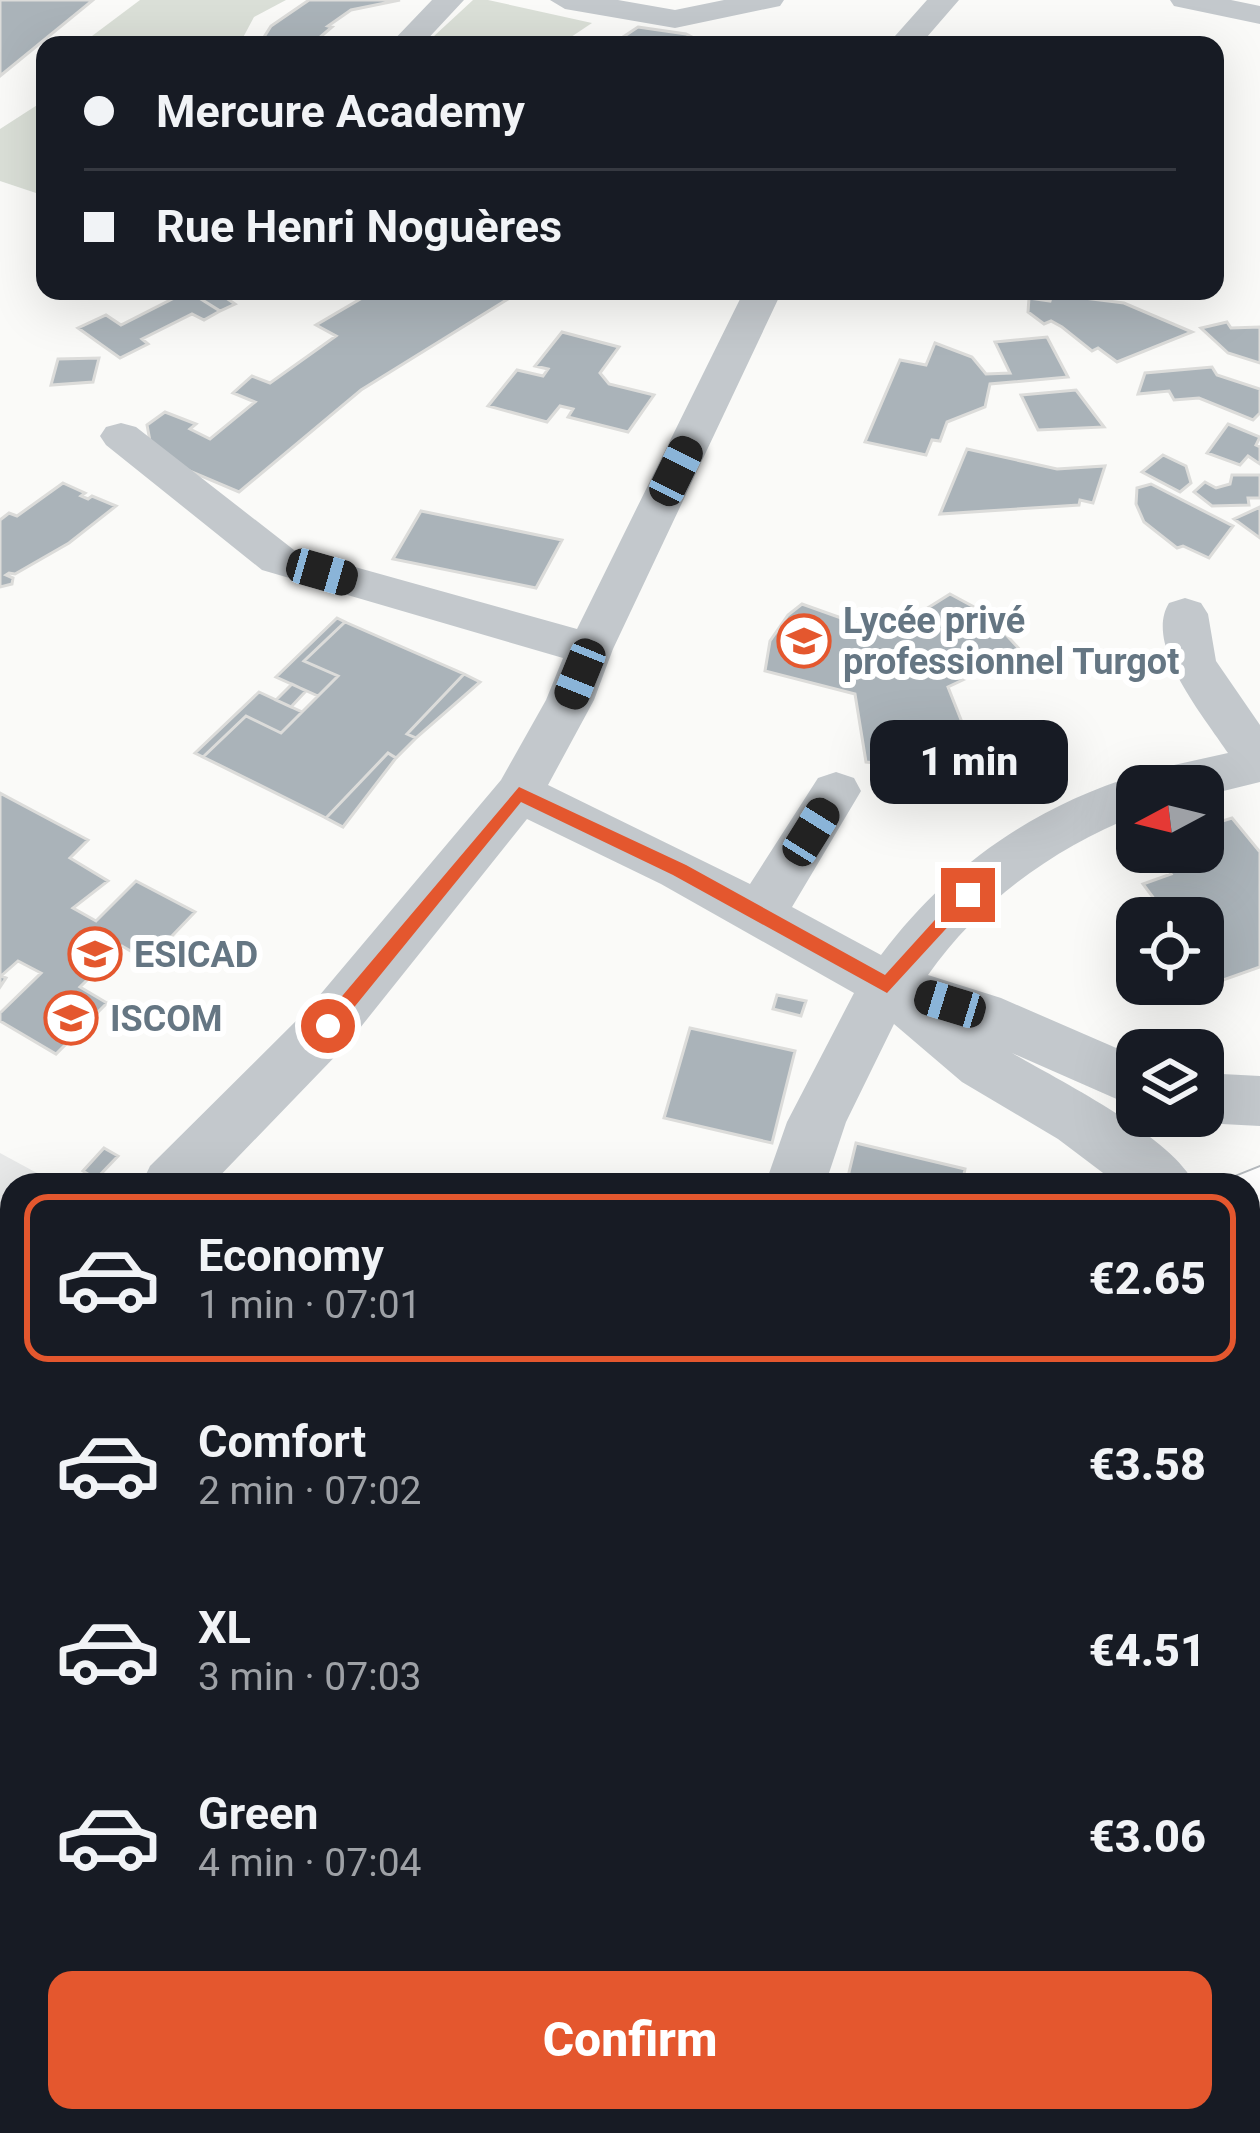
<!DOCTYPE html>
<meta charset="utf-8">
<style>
:root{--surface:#171b24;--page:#242831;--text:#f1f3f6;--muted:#9ea1a6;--line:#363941;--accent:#e4572e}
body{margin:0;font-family:Roboto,sans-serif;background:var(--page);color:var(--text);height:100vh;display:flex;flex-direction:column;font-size:45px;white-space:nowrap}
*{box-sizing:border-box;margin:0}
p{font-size:39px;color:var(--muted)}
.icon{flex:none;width:66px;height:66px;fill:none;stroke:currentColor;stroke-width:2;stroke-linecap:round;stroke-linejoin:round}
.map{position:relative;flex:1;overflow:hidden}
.drawer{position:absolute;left:0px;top:1173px;width:1260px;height:960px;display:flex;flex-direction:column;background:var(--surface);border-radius:36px 36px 0 0;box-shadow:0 12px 48px #0002}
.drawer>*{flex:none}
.guide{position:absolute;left:36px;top:36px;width:1188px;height:264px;border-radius:24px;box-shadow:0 12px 48px #0002;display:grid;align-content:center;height:264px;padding:0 48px;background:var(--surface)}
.needle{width:78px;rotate:263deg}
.fabs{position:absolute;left:1116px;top:765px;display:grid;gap:24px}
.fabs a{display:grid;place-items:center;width:108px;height:108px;border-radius:24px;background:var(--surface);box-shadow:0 12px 48px #0002;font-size:60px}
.end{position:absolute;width:54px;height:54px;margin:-27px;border:15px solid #e4572e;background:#fff;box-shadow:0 0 0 6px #fff}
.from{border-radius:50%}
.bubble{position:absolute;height:84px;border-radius:24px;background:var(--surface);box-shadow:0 12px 48px #0002;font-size:39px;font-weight:800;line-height:84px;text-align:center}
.car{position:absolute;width:36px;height:72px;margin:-36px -18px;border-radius:15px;box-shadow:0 0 9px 3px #0007;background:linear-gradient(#222 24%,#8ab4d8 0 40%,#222 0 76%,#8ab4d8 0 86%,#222 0)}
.guide b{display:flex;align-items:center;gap:42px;height:114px;font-size:45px}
.guide b+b{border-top:3px solid var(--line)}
.guide i{width:30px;height:30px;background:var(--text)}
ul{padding:21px 0 0;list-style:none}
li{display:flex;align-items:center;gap:36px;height:168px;margin:0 24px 18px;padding:0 24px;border:6px solid transparent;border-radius:24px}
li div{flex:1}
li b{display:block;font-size:45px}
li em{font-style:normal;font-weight:800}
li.selected{border-color:var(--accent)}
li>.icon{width:108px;height:108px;stroke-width:1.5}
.primary-button{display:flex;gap:24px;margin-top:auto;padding:24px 48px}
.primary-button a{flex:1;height:138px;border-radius:24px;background:var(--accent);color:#fff;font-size:48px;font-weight:800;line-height:138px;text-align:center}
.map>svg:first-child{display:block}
.built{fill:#e8e9e9}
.green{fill:#dadfd7}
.building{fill:#aab3b9;stroke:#dcdcda;stroke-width:3}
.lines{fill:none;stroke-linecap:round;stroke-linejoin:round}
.major-casing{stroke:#b5babe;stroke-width:4}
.minor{fill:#c3c8cc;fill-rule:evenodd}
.major{fill:#fff;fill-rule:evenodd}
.tram{stroke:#a2aab0;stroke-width:4.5}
.route{fill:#e4572e}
.labels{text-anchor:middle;stroke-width:12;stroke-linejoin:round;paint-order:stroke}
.poi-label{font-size:36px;font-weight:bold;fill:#657683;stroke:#fff;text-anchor:start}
</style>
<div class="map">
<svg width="1260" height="2133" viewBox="0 0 1260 2133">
<rect width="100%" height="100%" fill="#fafaf8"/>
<path class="built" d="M0,1153l59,32h-47v86l-12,13z"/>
<path class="green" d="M140,0h146l-32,17 -15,28h-159z
M473,0h15l104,23 -33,22h-114l4,-6 -16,-2z
M45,100v96l-45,-15v-52z"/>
<path class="building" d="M0,0h93l-93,76z
M309,0h91l-49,10 -23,16 4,1 -21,18h-52l12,-19z
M638,27l48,7 8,4 -1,7h-82z
M188,291l32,20 -16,9 -12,-6 -50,25 6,5 -28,14 -42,-30 28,-13 15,10z
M188,291h28l19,13 -15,7z
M374,291h147l-160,99 -122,102 -59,-25 -30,-26 -3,-16 18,-13 31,12 -6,5 20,10 45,-37 -22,-9 19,-17 18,7 66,-47 -20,-11z
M1052,294l72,9 68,29 -75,30 -19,-14 -6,3 -30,-24 -11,-6 -7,3 -16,-12 1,-14 21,3z
M1227,322l4,6 29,-1v36l-32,-10 -27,-25z
M562,332l57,15 -19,26 9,11 45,11 -26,37 -60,-15 5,-8 -13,-3 -13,16 -59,-16 29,-36 26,6 5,-7 -13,-3z
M1047,337l21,40 -78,7 -5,23 -38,15 -7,19 -8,-1 -6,15 -61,-13 35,-82 26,5 9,-22 37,14 14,17 24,-1 -15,-31z
M99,358l-6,24 -42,3 7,-26z
M1212,367l5,8 43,14v24l-7,7 -54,-22 -25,2 -5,-9 -31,3 7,-21z
M1076,390l28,37 -66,3 -17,-35z
M1228,424l32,13 -4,8 4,2v17l-12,-8 -8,9 -33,-12z
M967,449l90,20 48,-3 -12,37 -13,-3 -1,5 -139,9z
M1163,455l23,11 5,17 -11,9 -38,-20z
M1232,475h28v23h-12l1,7 -37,1 -18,-14 11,-10 11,6 14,-4z
M63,483l22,10 -4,3 7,3 4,-3 24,10 -47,37 -54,31 -6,-1 -3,2 7,3 -1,6 -12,3v-67l9,-7 8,3z
M1151,484l82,42 -24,32 -26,-12 -6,2 -33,-26 -8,-18 1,-16z
M1260,507v31l-26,-19z
M421,511l141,29 -26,48 -143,-29z
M950,594l37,20 35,38 -74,35 27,68 -53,12 -56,-5 -11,-68 -90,-23 5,-30 18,-26 14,-11 84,30z
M337,618l8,4 -41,39 34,15 -20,20 -42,-19z
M345,622l119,52 -57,60 9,4 -20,20 -8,-5 -62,65 -123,-61 43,-41 35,17 57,-57 -34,-15z
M464,674l16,8 -64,56 -9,-4z
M292,684l14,7 -15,16 -15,-7z
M259,692l43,20 -21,21 -35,-17 -43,41 -8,-4z
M388,753l8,5 -53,69 -17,-9z
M0,793l88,47 -18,18 38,23 -35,27 23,13 40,-40 59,31 -47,49 -26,-15 -42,41 27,16 -51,51 -56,-33v-8l41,-40 -23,-12 -17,15 5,2 -6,9z
M1232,818l28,34v115l-79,28 -8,-11h30v-66h-66v16l-10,-13 34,-13 -18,-24 28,-10 -16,-22h48v-25z
M777,995l29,6 -5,15 -28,-7z
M690,1028l105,23 -23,92 -108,-25z
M856,1143l109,26 -3,16h-116z
M104,1148l14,8 -22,23 -13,-8z
M7,1702l5,109 -1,202 -11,-71v-238z
M0,1942l11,71 -11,3z
M11,2013l1,38 -12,5v-40z"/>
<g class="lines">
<g class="major-casing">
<path id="major" d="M1260,1167v95l-12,5v-82h-17l4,-8z
M1248,1409l12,5v106l-12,-5z
M1260,1586v131l-12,5v-131z
M1260,1749v89l-12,5v-89z
M861,2121h103l-5,12h-103z"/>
</g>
<path class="minor" d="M432,0h32l-42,45h-33z
M550,0h68l57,10 49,-10h60l-4,6 -105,22 -110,-19z
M927,0h32l-39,45h-33z
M1170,0h61l29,6v18l-86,-18z
M744,291h38l-169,358 -19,51 -46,85 202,99 68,-106 18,-6 18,6 7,13 -69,116 89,48c65,-87 152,-148 256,-180l8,3 20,-11 63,-14c-23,-35 -85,-108 -59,-150l16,-5 16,5 7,11 8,47 44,64v57l-57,14v-10h-66v29c-83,33 -157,86 -209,160l73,23 136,59v51l-125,-55c48,28 161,84 183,132h-76l-61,-46 -96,-57 -68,-58 -48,98 -21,63h-60l22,-63 67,-129 -193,-109 -134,-65 -179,224 -137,142h-70l9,-19 158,-157 193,-229 45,-80 17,-42 -301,-88 -156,-125 -6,-9 6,-9 15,-4 15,4 158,123 283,79z
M1203,1073l57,3v50l-57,-3 -20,-7h20z
M12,1330v72l-12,5v-72z"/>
<use href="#major" class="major"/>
<path class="tram" d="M1248,1965l12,-15
M1248,2034l12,-15
M1114,2133l10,-12
M1168,2133l10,-12"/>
</g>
<path class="route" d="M519,787l167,78 199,110 77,-85 6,-2 9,7 -90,98 -214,-118 -152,-73 -187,230h-13v-11z"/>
<defs>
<g id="school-ring" transform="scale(2.7)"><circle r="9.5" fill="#fff" stroke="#e4572e" stroke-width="1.5"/><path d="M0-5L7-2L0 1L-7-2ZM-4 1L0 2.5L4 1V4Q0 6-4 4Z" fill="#e4572e"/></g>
<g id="university-ring" transform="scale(2.7)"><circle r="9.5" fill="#fff" stroke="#e4572e" stroke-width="1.5"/><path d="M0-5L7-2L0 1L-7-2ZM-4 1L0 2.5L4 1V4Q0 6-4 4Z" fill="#e4572e"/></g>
</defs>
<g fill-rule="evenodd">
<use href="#school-ring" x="804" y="641"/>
<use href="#university-ring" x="95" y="954"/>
<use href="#university-ring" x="71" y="1018"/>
</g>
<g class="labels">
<g class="poi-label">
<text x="843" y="633">Lycée privé<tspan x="843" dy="41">professionnel Turgot</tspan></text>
<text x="134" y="967">ESICAD</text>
<text x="110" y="1031">ISCOM</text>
</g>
</g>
</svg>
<div class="fabs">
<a><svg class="needle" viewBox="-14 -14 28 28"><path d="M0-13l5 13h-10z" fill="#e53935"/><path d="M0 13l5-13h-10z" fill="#9ea1a6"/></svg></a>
<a><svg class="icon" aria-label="locate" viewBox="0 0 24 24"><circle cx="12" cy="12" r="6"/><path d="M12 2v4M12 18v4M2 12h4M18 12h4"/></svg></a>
<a><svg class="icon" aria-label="layers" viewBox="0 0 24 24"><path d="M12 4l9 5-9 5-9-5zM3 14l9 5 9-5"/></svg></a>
</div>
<i class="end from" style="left:328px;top:1026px"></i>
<i class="end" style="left:968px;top:895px"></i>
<div class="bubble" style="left:870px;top:720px;width:198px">1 min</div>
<i class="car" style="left:676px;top:471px;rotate:26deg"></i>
<i class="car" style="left:322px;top:572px;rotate:106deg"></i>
<i class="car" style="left:580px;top:674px;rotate:202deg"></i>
<i class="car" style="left:811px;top:832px;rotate:32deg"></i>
<i class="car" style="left:950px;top:1004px;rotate:287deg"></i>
<div class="guide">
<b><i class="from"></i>Mercure Academy</b>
<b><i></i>Rue Henri Noguères</b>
</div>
<section class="drawer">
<ul>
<li class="selected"><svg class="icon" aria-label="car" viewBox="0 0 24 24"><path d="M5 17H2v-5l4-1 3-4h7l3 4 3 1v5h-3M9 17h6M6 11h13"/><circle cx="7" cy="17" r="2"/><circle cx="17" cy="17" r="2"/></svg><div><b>Economy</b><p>1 min · 07:01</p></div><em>€2.65</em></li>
<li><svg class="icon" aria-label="car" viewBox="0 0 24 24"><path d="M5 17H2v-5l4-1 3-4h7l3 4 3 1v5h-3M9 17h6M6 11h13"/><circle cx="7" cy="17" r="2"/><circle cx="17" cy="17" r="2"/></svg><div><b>Comfort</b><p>2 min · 07:02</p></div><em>€3.58</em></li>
<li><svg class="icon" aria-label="car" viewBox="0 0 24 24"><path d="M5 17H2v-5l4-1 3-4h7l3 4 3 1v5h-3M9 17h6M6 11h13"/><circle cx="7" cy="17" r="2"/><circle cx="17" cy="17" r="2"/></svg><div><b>XL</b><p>3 min · 07:03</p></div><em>€4.51</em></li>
<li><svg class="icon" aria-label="car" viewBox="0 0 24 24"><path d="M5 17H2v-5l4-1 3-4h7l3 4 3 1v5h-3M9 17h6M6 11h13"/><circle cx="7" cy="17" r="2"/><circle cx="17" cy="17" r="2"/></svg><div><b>Green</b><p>4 min · 07:04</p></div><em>€3.06</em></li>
</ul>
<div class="primary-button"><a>Confirm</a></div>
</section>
</div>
